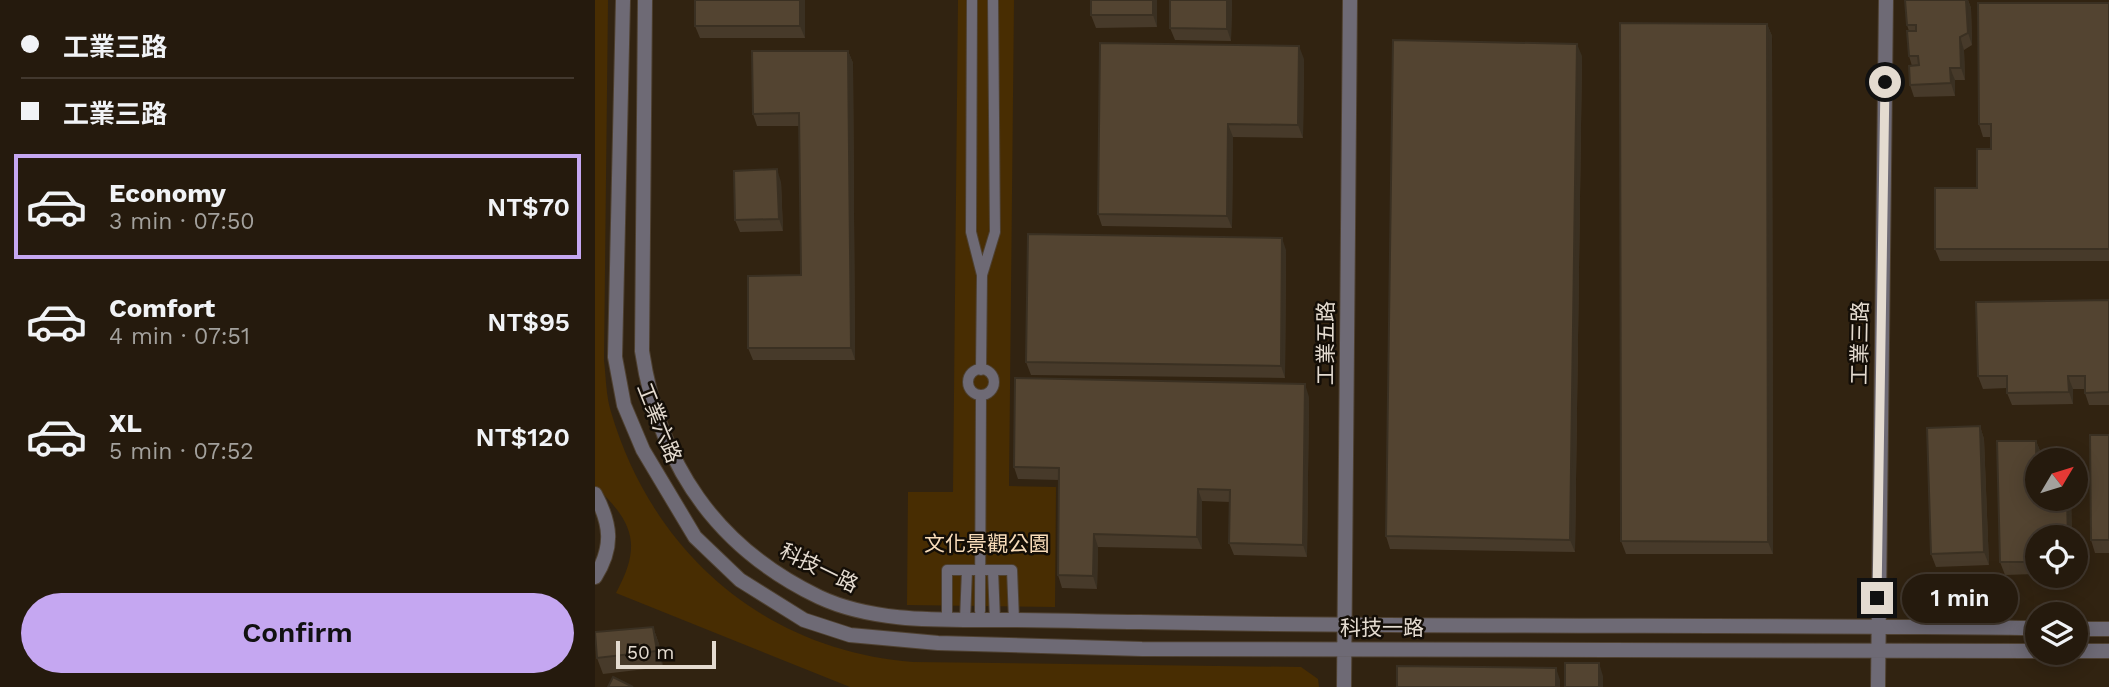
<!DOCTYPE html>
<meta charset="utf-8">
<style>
:root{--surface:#251a0d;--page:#2d2316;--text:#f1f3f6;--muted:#a3a19d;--line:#42382e;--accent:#c5a7f1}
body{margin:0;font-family:"Work Sans","Noto Sans TC",sans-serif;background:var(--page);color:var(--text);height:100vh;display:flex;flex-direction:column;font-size:26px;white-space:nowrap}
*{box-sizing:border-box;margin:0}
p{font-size:23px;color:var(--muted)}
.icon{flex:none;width:38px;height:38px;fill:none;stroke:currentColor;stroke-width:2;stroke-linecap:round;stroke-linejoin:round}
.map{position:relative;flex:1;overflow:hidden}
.side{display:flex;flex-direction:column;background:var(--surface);width:595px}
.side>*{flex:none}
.banner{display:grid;align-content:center;height:154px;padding:0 21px;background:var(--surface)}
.needle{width:46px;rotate:52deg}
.controls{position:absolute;left:1430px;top:448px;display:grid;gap:14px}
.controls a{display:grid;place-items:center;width:63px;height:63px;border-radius:50%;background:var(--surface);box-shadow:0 4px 18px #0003,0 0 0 2px var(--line);font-size:35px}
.scale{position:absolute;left:21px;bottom:18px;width:100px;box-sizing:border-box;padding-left:7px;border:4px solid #e4dbd0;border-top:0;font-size:19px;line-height:24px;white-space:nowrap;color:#e4dbd0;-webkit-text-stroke:5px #140e07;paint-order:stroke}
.end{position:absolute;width:32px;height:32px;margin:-16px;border:9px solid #e4dbd0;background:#111;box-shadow:0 0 0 4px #111}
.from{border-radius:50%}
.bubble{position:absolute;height:49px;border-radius:24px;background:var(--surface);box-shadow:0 4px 18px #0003,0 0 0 2px var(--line);font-size:23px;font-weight:600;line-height:49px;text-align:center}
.banner b{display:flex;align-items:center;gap:24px;height:66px;font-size:26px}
.banner b+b{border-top:2px solid var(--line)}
.banner i{width:18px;height:18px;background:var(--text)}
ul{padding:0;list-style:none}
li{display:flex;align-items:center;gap:21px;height:105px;margin:0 14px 10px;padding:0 7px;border:4px solid transparent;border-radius:0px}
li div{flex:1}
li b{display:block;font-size:26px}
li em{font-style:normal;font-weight:600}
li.selected{border-color:var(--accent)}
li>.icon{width:63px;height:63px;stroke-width:1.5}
.action{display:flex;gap:14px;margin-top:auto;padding:14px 21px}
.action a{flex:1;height:80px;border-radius:42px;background:var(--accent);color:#111;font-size:28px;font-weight:600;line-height:80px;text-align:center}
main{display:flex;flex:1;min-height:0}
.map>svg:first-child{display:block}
.green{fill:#482d02}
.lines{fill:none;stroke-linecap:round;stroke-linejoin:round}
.pedestrian-casing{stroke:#4e4030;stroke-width:12}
.minor-casing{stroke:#4e4030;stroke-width:16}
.pedestrian{stroke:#6e6a75;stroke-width:10}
.minor{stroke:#6e6a75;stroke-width:14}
.wall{fill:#473a2a}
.shaded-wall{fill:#3a3022}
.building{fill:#534431;stroke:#3a3022;stroke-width:2}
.route{stroke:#e4dbd0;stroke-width:9}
.labels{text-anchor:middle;stroke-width:5;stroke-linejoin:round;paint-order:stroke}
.street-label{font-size:21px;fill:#e4dbd0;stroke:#140e07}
.park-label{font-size:21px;fill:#f8dcba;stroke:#140e07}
</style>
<main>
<section class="side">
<div class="banner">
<b><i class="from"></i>工業三路</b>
<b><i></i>工業三路</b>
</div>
<ul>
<li class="selected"><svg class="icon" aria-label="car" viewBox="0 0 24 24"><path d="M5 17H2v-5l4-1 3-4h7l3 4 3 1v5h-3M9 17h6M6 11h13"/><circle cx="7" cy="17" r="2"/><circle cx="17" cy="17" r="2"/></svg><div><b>Economy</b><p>3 min · 07:50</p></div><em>NT$70</em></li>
<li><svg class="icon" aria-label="car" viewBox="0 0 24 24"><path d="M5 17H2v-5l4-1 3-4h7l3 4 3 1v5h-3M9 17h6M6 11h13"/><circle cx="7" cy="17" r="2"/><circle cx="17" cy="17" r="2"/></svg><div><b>Comfort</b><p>4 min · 07:51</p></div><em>NT$95</em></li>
<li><svg class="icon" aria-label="car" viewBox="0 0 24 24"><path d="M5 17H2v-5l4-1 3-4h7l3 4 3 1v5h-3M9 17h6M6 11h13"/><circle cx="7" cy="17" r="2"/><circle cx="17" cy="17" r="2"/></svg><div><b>XL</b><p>5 min · 07:52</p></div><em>NT$120</em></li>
</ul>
<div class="action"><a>Confirm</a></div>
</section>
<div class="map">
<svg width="1514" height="687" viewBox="0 0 1514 687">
<rect width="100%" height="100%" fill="#312311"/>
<path class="green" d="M0,0h13l-4,360c2,17 2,36 7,52 42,142 154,238 302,250l388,5 17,12 1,8h-469l-234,-94c26,-48 18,-70 -21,-107z
M363,0h56l-5,486 47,1 -1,120 -148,-2 1,-113h45z"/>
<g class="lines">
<g class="pedestrian-casing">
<path id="pedestrian" d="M377,0l-1,232 11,43 -1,95
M387,275l13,-43 -2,-232
M373 382a13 13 0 1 1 26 0a13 13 0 1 1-26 0Z
M398,570l2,50
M385,611l1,-216
M352,619v-49h65l2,50
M370,620l2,-50"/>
</g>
<g class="minor-casing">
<path id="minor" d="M28,0l-8,357 9,48 19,45 52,87 45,43 64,40 46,15 88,8 204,6 895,2
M50,0l-3,351c17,113 73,196 177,246 60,28 133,22 197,23 42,0 83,2 124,2 299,6 598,2 897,6
M0,494c16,30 19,53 0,83
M1480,629h34
M1480,651h34
M749,687l6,-687
M1283,687l8,-687"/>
</g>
<use href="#pedestrian" class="pedestrian"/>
<use href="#minor" class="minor"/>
</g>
<path class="wall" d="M210,0v38h-105l-5,-12z
M496,0h66v27l-61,1 -5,-13z
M575,0h62l-1,41 -56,-1 -5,-12z
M1310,0h63l3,8 1,37 -8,5 1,30h-10v16l-41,1 -4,-12 2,-19 -3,-10v-25l-2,-6z
M1514,3v258h-169l-5,-12 42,-61 14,-39v-12h-8l-4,-13z
M1172,24l5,12 1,518h-147l-5,-13z
M253,51l5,12 2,297h-102l-5,-12 53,-73 -1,-149h-43l-4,-12z
M987,56l-7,496 -185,-3 -4,-13z
M709,59l-1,79 -70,-1 -1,91 -130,-2 -4,-12z
M186,182l2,49 -43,1 -5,-12z
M691,250l-1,128 -254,-3 -5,-13z
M1514,300v105h-20l-4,-12v-4h-12v15l-61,1 -5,-12v-5l-24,1 -5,-13z
M714,397l-2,160 -73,-2 -5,-12 1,-41 -28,-1v48l-104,-2 -1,42 -35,-1 -4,-13 1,-95 -41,-1 -4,-12z
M1385,426l4,13 5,126 -53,2 -5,-13z
M1514,435v118h-14l-4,-13z
M1402,441h39l5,12v7h-4v39h34l1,38h-35v37l-32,1 -5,-13z
M1456,576h22v2l-8,8h-8z
M58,627l6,17 4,23 -60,7 -6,-16z"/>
<path class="shaded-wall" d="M205,0h5v38l-5,-12z
M558,0h4v27l-4,-12z
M632,0h5l-1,41 -4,-12z
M1371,0h2l3,8 1,37 -4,-12z
M1172,24l5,12 1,518 -5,-12z
M1365,37l4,13 1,30 -4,-12z
M982,44l5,12 -7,496 -5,-12z
M704,46l5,13 -1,79 -5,-13z
M253,51l5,12 2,297 -4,-12z
M1355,68l5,12v16l-4,-13z
M633,124l5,13 -1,91 -5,-12z
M182,169l4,13 2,49 -4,-12z
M687,238l4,12 -1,128 -4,-12z
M1473,376l5,13v15l-4,-12z
M710,384l4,13 -2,160 -4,-12z
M1385,426l4,13 5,126 -5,-13z
M1441,441l5,12v7h-4z
M603,489l4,12v48l-5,-12z
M1472,499h4l1,38h-4z
M499,534l4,13 -1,42 -4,-13z
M1467,576h11v2l-8,8z
M58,627l6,17 4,23 -6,-16z
M1004,663l4,13v11h-4z
M961,668l4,12v7h-4z"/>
<path class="building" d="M100,0h105v26h-105z
M496,0h62v15h-62z
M575,0h57v29l-57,-1z
M1310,0h61l2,33 -8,4 1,31h-11l1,15 -41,2 -1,-19 10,-1 -1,-9h-9l-2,-25h9v-6h-9z
M1383,3h131v246h-174v-61h42v-39h14v-25h-12z
M1025,23l147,1 1,518 -147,-1z
M798,40l184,4 -7,496 -184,-4z
M505,43l199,3 -1,79 -70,-1 -1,92 -129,-2z
M157,51h96l3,297h-103v-72l53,-1 -2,-162 -46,1z
M182,169l2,50 -44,1 -1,-49z
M433,234l254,4 -1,128 -255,-4z
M1514,300v92l-24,1v-17h-17l1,16 -62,1v-17h-29l-2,-74z
M420,378l290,6 -2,161 -74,-2 1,-53 -32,-1 -1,48 -103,-3 -1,42 -35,-1 1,-107 -45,-1z
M1385,426l4,126 -53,2 -4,-126z
M1495,435h19v105h-18z
M1402,441h39l1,58h30l1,38h-31v25h-37z
M58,627l4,24 -60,7 -2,-26z
M970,663h34v24h-34z
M802,666l159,2v19h-159z
M18,677l20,10h-25z"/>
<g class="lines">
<path class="route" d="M1282,598l8,-516"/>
</g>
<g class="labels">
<g class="street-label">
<text transform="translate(731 343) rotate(-90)" y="7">工業五路</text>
<text transform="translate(1265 343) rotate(-89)" y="7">工業三路</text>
<text transform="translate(64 423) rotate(68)" y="7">工業六路</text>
<text transform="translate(224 568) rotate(26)" y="7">科技一路</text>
<text x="787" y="635">科技一路</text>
</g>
<g class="park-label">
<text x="392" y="551">文化景觀公園</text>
</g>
</g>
</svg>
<div class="controls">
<a><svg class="needle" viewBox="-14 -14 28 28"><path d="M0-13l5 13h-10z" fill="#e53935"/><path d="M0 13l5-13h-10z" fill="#a3a19d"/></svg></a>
<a><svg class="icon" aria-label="locate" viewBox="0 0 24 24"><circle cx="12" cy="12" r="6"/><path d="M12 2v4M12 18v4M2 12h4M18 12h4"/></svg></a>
<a><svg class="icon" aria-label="layers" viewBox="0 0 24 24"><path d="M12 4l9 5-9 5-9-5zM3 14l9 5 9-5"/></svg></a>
</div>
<div class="scale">50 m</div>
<i class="end from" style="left:1290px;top:82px"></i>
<i class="end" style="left:1282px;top:598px"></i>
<div class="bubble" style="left:1307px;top:574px;width:116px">1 min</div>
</div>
</main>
